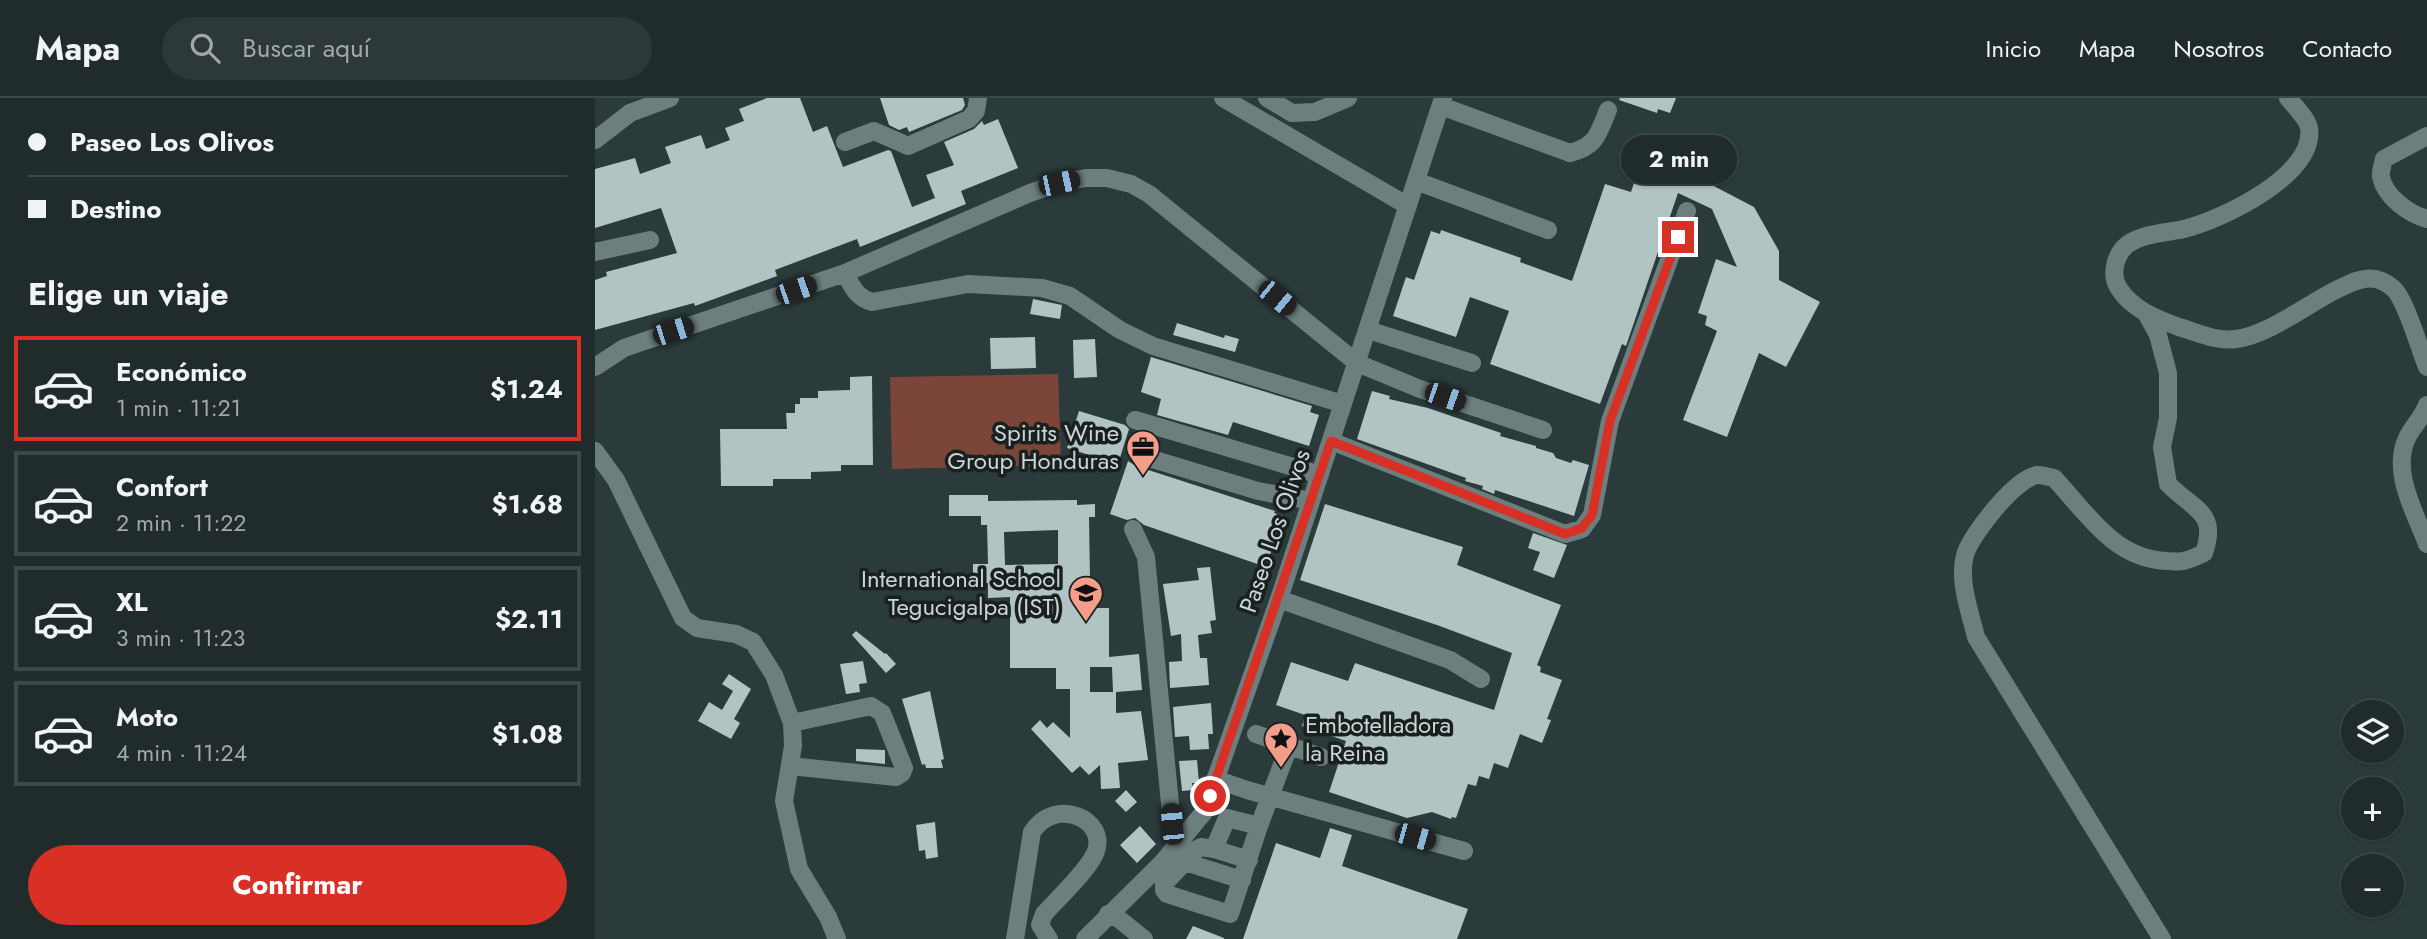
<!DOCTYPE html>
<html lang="es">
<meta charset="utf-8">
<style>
:root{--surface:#202c2c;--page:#2d3838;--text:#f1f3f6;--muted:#a2a7a9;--line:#3d4848;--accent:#d93025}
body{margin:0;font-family:Jost,sans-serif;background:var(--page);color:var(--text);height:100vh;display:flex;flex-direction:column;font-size:26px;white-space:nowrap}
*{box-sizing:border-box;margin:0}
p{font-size:23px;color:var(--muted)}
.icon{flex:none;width:38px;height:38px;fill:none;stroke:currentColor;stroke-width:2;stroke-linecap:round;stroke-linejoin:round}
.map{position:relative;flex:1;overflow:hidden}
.drawer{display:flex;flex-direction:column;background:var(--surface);width:595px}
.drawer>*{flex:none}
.banner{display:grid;align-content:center;height:154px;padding:0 28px;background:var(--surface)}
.buttons{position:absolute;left:1746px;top:602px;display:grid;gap:14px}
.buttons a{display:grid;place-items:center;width:63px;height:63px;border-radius:50%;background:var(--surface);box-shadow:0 2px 5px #0004,0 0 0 2px var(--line);font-size:35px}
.end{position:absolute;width:32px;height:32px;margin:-16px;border:9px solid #d93025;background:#fff;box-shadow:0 0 0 4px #fff}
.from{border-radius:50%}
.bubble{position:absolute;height:49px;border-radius:24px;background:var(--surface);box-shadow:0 2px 5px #0004,0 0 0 2px var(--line);font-size:23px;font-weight:700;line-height:49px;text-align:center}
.car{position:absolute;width:21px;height:42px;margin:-21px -10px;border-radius:9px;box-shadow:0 0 5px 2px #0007;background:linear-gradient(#222 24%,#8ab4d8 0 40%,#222 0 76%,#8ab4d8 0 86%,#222 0)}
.banner b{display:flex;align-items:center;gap:24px;height:66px;font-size:26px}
.banner b+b{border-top:2px solid var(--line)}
.banner i{width:18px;height:18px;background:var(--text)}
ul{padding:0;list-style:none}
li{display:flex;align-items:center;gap:21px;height:105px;margin:0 14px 10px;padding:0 14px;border:4px solid var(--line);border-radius:0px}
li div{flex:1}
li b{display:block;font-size:26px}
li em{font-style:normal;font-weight:700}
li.on{border-color:var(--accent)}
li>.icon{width:63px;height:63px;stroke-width:1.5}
h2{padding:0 28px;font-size:32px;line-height:84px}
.action{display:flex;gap:14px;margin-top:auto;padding:14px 28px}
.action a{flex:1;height:80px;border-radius:42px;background:var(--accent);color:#fff;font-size:28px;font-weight:700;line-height:80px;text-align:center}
header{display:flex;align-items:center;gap:42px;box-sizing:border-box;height:98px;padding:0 35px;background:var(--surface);border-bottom:2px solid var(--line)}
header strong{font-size:33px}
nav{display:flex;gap:38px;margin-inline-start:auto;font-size:24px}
.search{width:490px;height:63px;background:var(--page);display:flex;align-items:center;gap:18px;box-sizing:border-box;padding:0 24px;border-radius:38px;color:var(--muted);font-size:26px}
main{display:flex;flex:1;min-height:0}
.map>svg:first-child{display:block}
.pitch{fill:#7b4539}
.building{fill:#b1c3c3;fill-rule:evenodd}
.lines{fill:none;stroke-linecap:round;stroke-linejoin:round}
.minor{stroke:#6d7e7e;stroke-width:18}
.route{stroke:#d93025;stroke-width:9}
.labels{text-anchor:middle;stroke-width:7;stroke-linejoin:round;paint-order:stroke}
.poi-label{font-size:24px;fill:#ccd5d5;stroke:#192020;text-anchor:end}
.street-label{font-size:24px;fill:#ccd5d5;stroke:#192020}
</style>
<header>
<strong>Mapa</strong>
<div class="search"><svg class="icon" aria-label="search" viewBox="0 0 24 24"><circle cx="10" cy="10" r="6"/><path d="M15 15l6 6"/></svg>Buscar aquí</div>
<nav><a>Inicio</a><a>Mapa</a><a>Nosotros</a><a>Contacto</a></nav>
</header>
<main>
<section class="drawer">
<div class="banner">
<b><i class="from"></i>Paseo Los Olivos</b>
<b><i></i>Destino</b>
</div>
<h2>Elige un viaje</h2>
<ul>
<li class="on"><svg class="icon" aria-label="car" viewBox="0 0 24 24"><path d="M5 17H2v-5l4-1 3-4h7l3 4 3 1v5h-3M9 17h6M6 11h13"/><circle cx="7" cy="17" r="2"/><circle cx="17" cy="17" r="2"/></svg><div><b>Económico</b><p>1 min · 11:21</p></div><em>$1.24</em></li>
<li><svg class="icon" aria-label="car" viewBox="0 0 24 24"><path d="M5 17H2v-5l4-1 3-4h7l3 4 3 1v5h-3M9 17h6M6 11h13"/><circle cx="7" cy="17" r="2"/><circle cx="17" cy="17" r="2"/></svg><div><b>Confort</b><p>2 min · 11:22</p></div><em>$1.68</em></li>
<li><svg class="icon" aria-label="car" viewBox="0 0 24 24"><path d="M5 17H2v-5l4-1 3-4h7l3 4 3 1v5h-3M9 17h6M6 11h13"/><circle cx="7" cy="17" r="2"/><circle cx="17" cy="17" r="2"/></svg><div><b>XL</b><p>3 min · 11:23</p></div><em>$2.11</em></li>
<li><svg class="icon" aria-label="car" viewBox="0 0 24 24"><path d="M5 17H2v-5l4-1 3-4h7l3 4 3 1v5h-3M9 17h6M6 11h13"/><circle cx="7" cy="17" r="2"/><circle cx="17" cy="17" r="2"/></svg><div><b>Moto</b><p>4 min · 11:24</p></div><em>$1.08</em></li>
</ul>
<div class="action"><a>Confirmar</a></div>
</section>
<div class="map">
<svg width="1832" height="841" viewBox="0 0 1832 841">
<rect width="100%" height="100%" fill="#2b3a3a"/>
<path class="pitch" d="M463,276l3,91 -169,4 -2,-92z"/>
<path class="building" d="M172,0h33l13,34 14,-6 16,41 45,-17 3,1 21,56 23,-9 -9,-23 28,-10 -10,-23 30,-13 8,-8 2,4 14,-6 20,49 -57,23 5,13 -106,43 -3,-8 -82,31 2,6 -82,30 -1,-3 -99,27v-50l12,-4 -1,-4 71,-19 -16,-45 -66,20v-59l40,-11 5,16 31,-11 -6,-16 36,-12 5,14 24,-9 -5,-12 19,-7 -5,-12z
M285,0h83l2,7 -3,5 -53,22 -2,-5 -8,3 -10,-5z
M1025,0h56l-6,15 -12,-4 -1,4 -38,-13z
M1048,58l43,13 -1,2 69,36 25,44v29l41,22 -34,65 -27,-14 -32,84 -44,-17 34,-89 -12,-6 2,-9 -9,-3 18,-54 21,8 -25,-58 -34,-16 -52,153 -4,-2 -22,60 -110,-40 19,-53 -39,-14 -14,40 -63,-21 13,-39 8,3 17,-49 9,3 1,-4 80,28 -1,4 52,19 33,-97 26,8z
M438,201l29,6 -2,14 -30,-5z
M582,225l47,15 1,-3 14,4 -4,13 -62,-17z
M440,239l1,31 -45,1 -1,-31z
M500,241l2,38 -23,1 -1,-38z
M556,259l161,49 -2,6 9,3 -10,31 -76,-24 -5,13 -71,-20 4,-16 -20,-7z
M277,278l1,89h-32v6l-30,1v7h-38v7h-52l-1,-57h67l-1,-16h9v-9h5v-6h18v-7l32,-1v-13z
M777,293l18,5 -1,3 39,9 73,25 -1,3 36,10v2l17,5 3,5 15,5 2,-3 16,5 -15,51 -79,-26 -1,4 -12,-5 1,-3 -18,-5 1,-3 -109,-39z
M484,313l46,14 4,4 -11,35 -51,-16z
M533,363l8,5 139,45 -1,2 9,3 -17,51 -122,-42 -9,-7 -8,2 -17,-6z
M354,397h39v6l89,-1v5l18,-1v13h-6l1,63h5v28h14v49l30,-3 3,36 -26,2v21l25,-2 7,49 -30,3 2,25 -19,1 -1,-24 -11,10 -9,-9 -8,7 -41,-44 9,-9 7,8 6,-6 17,16v-49h-14v-21h-46v-71l-22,1v-15h-15v-19h15l-1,-39h-6v-9h-32zM463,432v34l-53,1 -1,-33zM495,569h22l1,25h-23z
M730,406l138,43 -6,18 104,40 -24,60 4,2 -1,5 22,8 -15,39 4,1 -9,23 -22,-9 -12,34 -14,-5 -5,16 -10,-3 -3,10 -8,-2 -12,34 -4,-1 -1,2 -19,-7 -25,6 -78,-26 17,-51 -44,-15 3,-11 -29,-10 15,-43 57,19 7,-18 139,47 18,-57 -75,-28 -137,-45z
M938,435l34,12 -13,33 -21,-8 7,-18 -12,-4z
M615,469l6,53 -6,1 2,12 -14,2 2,23h7l2,27 -39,3 -1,-26 13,-1 -1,-27 -10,2 -8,-52 36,-4 -2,-12z
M261,533l29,23 1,-1 10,11 -10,9 -34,-38z
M268,563l4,22 -8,1 1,8 -14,2 -6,-30z
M134,576l22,15 -17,30 6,4 -9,16 -33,-18 11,-19 13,8 11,-19 -11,-7z
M335,593l14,68 -3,1 2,8h-17l-1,-4 -3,1 -20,-66z
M616,605l2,31h-5l1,15 -19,1 -1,-14 -14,1 -2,-30z
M261,651l29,1v14l-29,-3z
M602,662l2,23h-7l1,7 -11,1 -3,-30z
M531,692l11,12 -11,10 -11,-11z
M340,724l3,35 -12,2 -1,-9 -6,1 -3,-26z
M545,728l16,18 -19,19 -17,-18z
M735,730l22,7 -10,31 126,43 -11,30h-214l33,-96 44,15z
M598,828l31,12v1h-38z"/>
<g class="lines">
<path class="minor" d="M628,0l185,108
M672,0l25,15 23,-1 33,-14
M1693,0c7,9 19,20 21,30 7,47 -88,92 -125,101 -18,4 -40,4 -56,15 -12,9 -18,29 -10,43 13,22 39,32 61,40 17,5 38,15 57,12 32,-4 70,-34 100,-49 9,-4 18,-10 29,-11 11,-2 21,3 29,10 12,12 26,61 33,78
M846,8l129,47c27,-7 28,-19 38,-43
M1832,38l-43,23c-1,5 -4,13 -3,18 4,20 28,37 46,42
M0,42l35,-27 40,-15
M250,44l29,-11 34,15 61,-27 7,-8 2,-13
M821,83l132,49
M0,154l55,-12
M250,175c7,14 12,25 27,29l96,-18 74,4 28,8 50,34 33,16 190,58
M1551,215l12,22 10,38v45l-6,29 6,37c27,27 50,28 36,69 -7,3 -14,7 -21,8 -4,1 -11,0 -16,0 -53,-2 -80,-48 -113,-83 -5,-1 -12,-3 -16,-3 -22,2 -65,58 -72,77 -9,26 4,60 10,85l186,302
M773,232l104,33
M0,269l29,-19 221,-75 185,-80 29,-10 27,-5h21l24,6 18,10 208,169 63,26 123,41
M1832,307c-5,13 -14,21 -20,33 -16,34 8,74 20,106
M540,322l185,55
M736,343l234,93 17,-5 10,-14 18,-94 77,-210
M0,353l21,29 67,138 14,10 39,6 17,8 21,33 18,48 1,23 -9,55 15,68 29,48 9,22
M544,357l119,36 53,10
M538,431l13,28 26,267 9,17
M684,501l171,61 31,19
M661,636l65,23
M195,668l106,11 6,-4 2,-5 -22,-55 -11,-7 -79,17
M620,681l32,11 217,61
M664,728l-32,-8 -13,31 -13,-2 -4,2 -33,35v6l3,4 63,20 29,-88 30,-80
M619,751l35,11
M590,764l57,18
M513,816l11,5 25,20
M420,841l17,-107c23,-36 75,-13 64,19 -6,18 -39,48 -52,63l-4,11 9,14
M490,841l77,-76 42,-51 75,-213 164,-501"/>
</g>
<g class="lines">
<path class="route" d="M615,698l121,-355 234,93 17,-6 10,-13 18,-94 68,-184"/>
</g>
<defs>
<g id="office-pin" transform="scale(1.75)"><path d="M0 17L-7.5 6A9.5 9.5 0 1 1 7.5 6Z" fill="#f49e8a" stroke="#192020"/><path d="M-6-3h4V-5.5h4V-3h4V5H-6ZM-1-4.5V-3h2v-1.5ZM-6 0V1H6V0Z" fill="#111"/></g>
<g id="school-pin" transform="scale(1.75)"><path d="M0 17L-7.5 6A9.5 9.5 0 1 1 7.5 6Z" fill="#f49e8a" stroke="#192020"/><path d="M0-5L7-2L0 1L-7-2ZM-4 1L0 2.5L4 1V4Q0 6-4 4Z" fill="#111"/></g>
<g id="sight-pin" transform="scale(1.75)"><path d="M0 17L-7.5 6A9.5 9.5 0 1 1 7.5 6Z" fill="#f49e8a" stroke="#192020"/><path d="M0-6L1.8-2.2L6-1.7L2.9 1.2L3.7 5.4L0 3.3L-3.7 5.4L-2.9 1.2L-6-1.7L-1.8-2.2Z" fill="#111"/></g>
</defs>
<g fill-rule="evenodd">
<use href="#office-pin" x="548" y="349"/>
<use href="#school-pin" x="491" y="495"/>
<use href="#sight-pin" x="686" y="641"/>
</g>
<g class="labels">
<g class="poi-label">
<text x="524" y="343">Spirits Wine<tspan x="524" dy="28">Group Honduras</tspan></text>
<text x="466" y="489">International School<tspan x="466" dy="28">Tegucigalpa (IST)</tspan></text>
<text x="710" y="635" text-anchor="start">Embotelladora<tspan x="710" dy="28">la Reina</tspan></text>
</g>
<g class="street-label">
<text transform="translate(680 433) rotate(-71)" y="8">Paseo Los Olivos</text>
</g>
</g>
</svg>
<div class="buttons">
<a><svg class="icon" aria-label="layers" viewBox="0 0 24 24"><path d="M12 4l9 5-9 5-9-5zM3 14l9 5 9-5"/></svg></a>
<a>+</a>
<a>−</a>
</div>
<i class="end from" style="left:615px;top:698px"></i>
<i class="end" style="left:1083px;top:139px"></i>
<div class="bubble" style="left:1026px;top:37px;width:116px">2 min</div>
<i class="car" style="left:464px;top:85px;rotate:78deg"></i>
<i class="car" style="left:201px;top:192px;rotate:71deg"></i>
<i class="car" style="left:682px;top:200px;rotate:129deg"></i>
<i class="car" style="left:78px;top:233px;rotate:72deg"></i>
<i class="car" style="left:850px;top:299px;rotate:109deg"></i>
<i class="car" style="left:577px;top:726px;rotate:355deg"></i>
<i class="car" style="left:820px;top:739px;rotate:106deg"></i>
</div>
</main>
